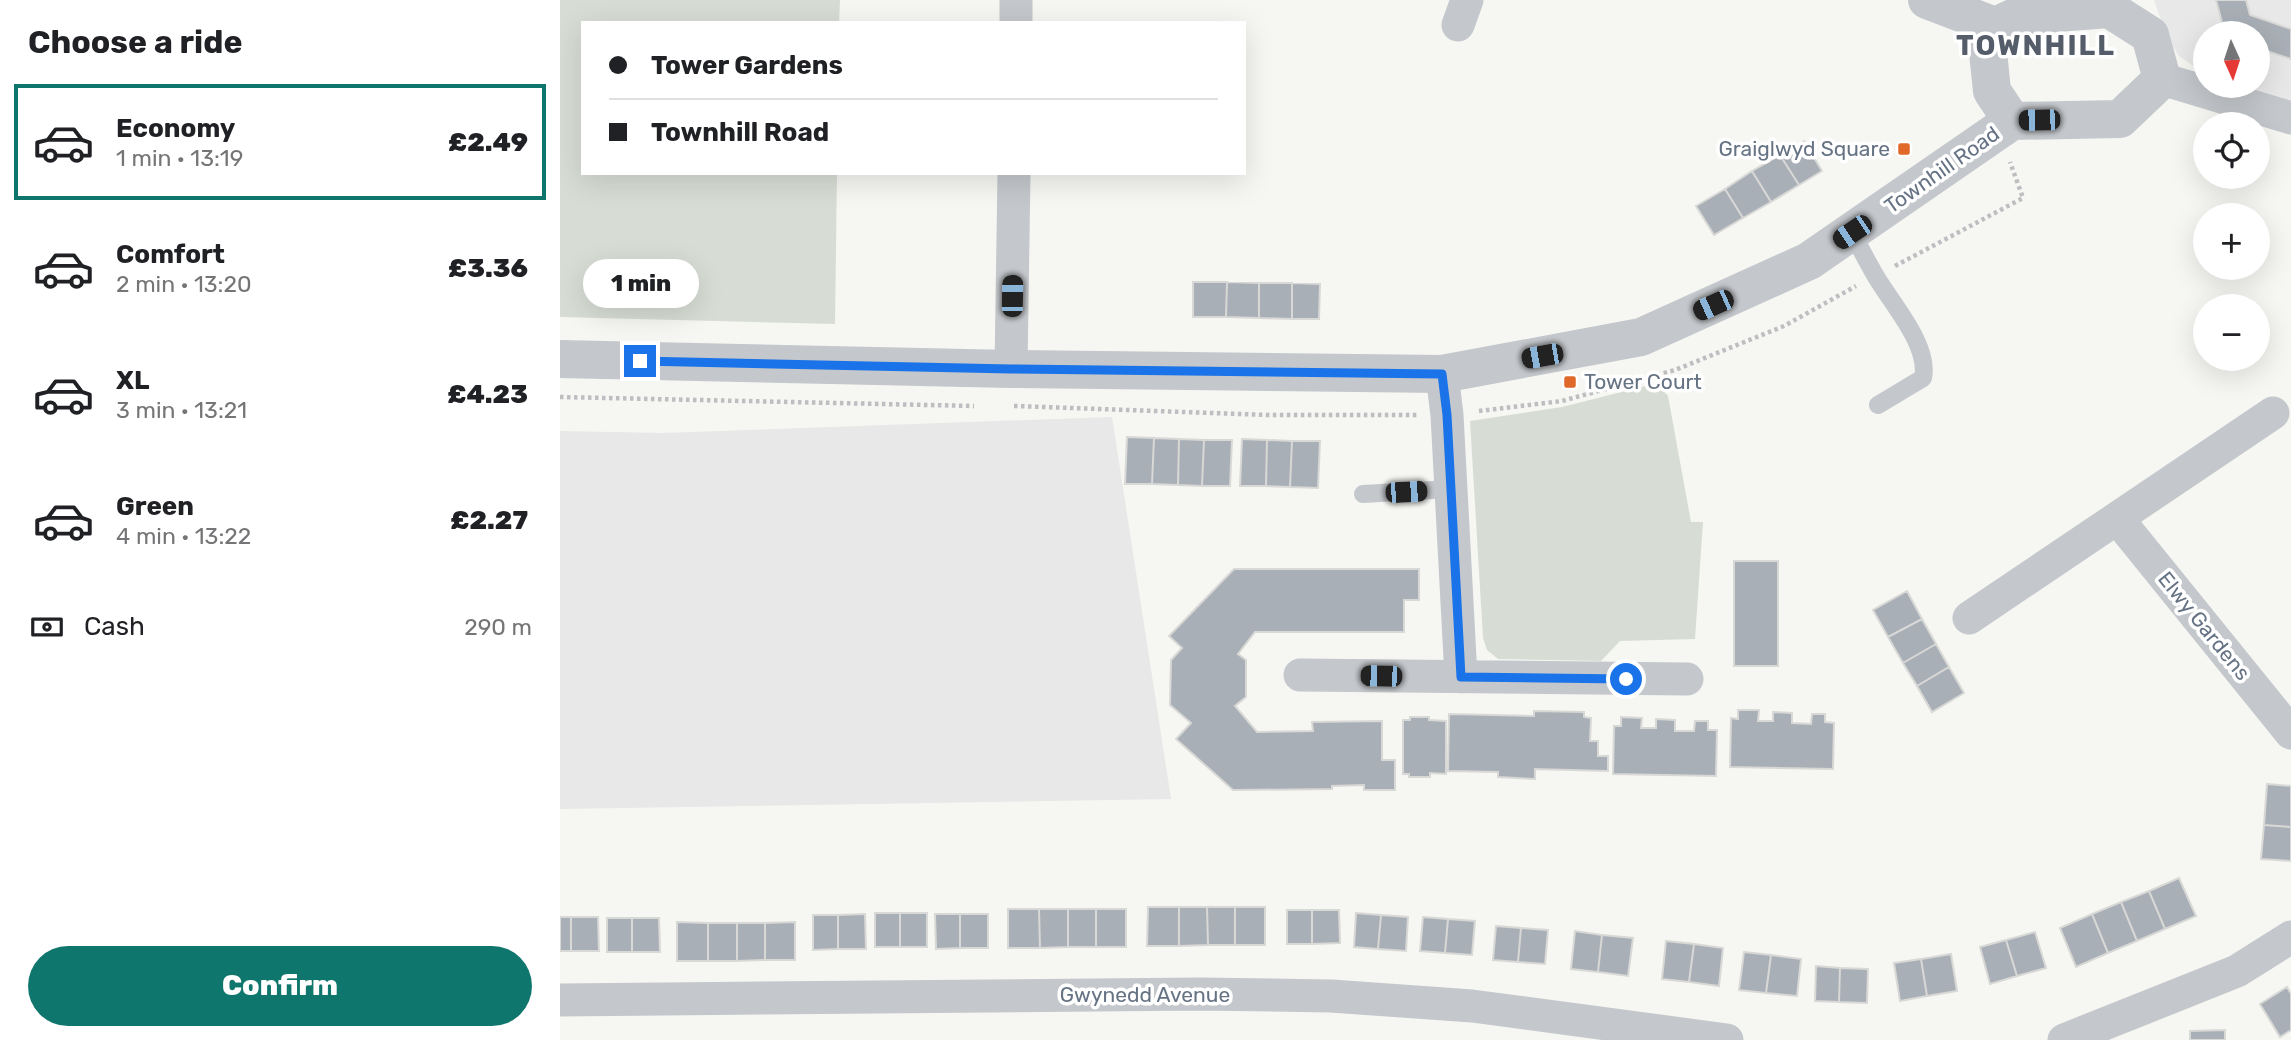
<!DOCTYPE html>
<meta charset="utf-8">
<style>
:root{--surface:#fff;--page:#f6f6f6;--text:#202124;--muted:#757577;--line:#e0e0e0;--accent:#0f766e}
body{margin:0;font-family:Rubik,sans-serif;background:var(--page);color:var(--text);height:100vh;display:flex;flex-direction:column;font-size:26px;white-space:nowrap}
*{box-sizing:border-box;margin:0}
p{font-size:23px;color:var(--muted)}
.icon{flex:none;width:38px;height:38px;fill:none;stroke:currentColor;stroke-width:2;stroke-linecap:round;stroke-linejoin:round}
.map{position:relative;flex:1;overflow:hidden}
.side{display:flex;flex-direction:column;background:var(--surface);width:560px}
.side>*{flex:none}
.banner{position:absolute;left:21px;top:21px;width:665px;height:154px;border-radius:0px;box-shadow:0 7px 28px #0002;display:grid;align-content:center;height:154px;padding:0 28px;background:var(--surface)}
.needle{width:46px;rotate:177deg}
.controls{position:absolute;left:1633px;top:21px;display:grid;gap:14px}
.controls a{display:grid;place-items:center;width:77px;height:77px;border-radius:50%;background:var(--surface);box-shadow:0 7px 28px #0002;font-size:35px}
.end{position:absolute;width:32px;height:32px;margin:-16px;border:9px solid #1a73e8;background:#fff;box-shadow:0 0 0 4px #fff}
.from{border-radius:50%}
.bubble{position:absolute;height:49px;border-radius:24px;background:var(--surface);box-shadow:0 7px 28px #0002;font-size:23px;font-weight:800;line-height:49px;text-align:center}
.car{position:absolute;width:21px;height:42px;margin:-21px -10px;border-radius:9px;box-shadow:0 0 5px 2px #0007;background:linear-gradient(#222 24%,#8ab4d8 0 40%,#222 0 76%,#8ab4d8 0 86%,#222 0)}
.banner b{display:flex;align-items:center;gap:24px;height:66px;font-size:26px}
.banner b+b{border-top:2px solid var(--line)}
.banner i{width:18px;height:18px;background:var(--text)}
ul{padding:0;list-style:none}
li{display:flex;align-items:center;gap:21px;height:116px;margin:0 14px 10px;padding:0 14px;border:4px solid transparent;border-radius:0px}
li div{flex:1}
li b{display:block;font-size:26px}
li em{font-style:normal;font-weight:800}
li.selected{border-color:var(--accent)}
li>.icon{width:63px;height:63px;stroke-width:1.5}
h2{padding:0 28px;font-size:32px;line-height:84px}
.pay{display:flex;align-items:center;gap:18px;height:77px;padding:0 28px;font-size:26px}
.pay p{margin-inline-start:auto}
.action{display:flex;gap:14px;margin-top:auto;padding:14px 28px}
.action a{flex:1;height:80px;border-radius:42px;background:var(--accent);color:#fff;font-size:28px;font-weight:800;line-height:80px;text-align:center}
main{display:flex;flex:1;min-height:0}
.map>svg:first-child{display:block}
.built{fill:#e7e8e7}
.green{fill:#d7ddd4}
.building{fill:#a9afb6;stroke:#d8d8d6;stroke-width:2}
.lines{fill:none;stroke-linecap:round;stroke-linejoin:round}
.path{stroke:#bcbec0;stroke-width:4.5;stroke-dasharray:3.5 3.5;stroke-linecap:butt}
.service{stroke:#c4c7cb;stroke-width:18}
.minor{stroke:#c4c7cb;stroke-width:33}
.tertiary{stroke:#c4c7cb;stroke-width:38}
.route{stroke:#1a73e8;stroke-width:9}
.poi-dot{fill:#e06929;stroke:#fff;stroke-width:2.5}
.labels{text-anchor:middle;stroke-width:7;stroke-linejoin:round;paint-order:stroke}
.poi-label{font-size:21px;fill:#667384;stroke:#fff;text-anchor:end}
.street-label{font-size:21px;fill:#667384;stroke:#fff}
.district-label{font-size:28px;font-weight:bold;letter-spacing:2px;fill:#545d69;stroke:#fff}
</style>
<main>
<section class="side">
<h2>Choose a ride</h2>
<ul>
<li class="selected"><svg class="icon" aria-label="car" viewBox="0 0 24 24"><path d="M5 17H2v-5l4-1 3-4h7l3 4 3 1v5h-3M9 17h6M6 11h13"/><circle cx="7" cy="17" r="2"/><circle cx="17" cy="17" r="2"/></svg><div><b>Economy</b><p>1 min · 13:19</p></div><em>£2.49</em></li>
<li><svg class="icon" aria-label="car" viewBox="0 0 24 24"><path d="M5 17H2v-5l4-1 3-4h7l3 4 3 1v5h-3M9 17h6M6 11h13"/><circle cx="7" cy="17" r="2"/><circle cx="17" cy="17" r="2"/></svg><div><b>Comfort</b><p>2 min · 13:20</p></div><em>£3.36</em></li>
<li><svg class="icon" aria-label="car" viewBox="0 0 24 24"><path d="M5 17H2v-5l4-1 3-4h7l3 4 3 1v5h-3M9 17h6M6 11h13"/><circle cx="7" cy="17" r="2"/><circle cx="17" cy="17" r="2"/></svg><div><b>XL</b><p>3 min · 13:21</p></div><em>£4.23</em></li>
<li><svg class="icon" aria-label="car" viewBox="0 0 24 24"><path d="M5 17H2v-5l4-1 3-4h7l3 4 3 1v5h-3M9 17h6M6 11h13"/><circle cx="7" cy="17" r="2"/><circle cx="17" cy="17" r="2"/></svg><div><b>Green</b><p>4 min · 13:22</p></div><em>£2.27</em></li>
</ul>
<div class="pay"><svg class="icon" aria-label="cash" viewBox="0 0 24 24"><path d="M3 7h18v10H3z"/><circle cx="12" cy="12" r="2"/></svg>Cash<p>290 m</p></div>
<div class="action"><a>Confirm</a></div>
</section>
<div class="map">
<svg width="1731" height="1040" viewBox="0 0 1731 1040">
<rect width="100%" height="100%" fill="#f6f6f3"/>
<path class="built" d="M1594,0h137v102l-50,-16h17v-53h-53v41l-26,-18 -12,-19z
M552,417l59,382 -611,10v-378l103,2z"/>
<path class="green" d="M0,0h280l-1,23h-256v150h254l-2,151 -275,-7z
M1097,383l11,13 23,126h12l-8,117 -75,2 -19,20 -103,-2 -11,-9 -4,-12 -13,-217 92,-14z"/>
<path class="building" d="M1656,0h30l4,15 41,14v30l-33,-11v-15h-33z
M1244,141l18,30 -23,14 -19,-30z
M1220,155l19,30 -28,17 -19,-31z
M1192,171l19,31 -28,16 -18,-29z
M1165,189l18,29 -29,17 -18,-29z
M633,282h34l-1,35h-33z
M667,282l32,1v35l-33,-1z
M699,283h33v36l-33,-1z
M732,283l28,1 -1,35h-27z
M567,437l27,1 -2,46h-27z
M594,438l25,1 -1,46 -26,-1z
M619,439l25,1 -2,46 -24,-1z
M682,439l25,1 -1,46h-26z
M644,440h28l-2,46h-28z
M707,440l25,1 -2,46 -24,-1z
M732,441h28l-2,47 -28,-1z
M1174,561h44v105h-44z
M674,569h185v31h-15v32h-149l-17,22 8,6v37l-11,9 22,26 56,-1 -1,-9 70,-1v39h13v30h-31v-5l-32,1v3l-99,1 -57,-51 15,-16 -21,-18 1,-45 11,-12 -13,-12z
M1347,591l15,28 -34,18 -15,-27z
M1362,619l14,25 -33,19 -15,-26z
M1376,644l13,23 -32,19 -14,-23z
M1389,667l15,26 -32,19 -15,-26z
M1178,710h21l-1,11h15v-9l19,1v10l19,1 1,-10h13v8l9,1 -1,46 -103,-2 1,-49 7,1z
M974,711l50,1v5l7,1 -1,23h8v15h10v15l-73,-2v10l-37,-2v-5l-50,-1 1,-57 85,2z
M850,717h19v3l17,1v53l-16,-1v4h-21v-3h-6v-54h7z
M1061,717l21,1 -1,10h15v-9l19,1v11h19l1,-10h13v9h9l-1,46 -103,-2 1,-48h7z
M1707,784l24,2v41l-27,-2z
M1704,825l27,2v34l-30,-2z
M1619,878l17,38 -31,13 -16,-38z
M1589,891l16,38 -28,12 -16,-39z
M1561,902l16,39 -29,12 -16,-39z
M588,907h31v39h-32z
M619,907h28l1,38 -29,1z
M647,907h28v38h-27z
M675,907h30v38h-30z
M448,909h31l1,39h-32z
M479,909h29v38l-28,1z
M508,909h28v38h-28z
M536,909h30v38h-30z
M727,910h25v34h-25z
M752,910h27l1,33 -28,1z
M315,913h25v34h-25z
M340,913h27v34h-27z
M796,913l25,2 -3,34 -24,-2z
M305,914l1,35h-28v-34z
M375,914h25v34l-24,1z
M400,914h28v34h-28z
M1532,914l16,39 -32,14 -16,-39z
M253,915h25v34l-25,1z
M821,915l27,2 -2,34 -28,-2z
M0,917h11v34h-11z
M11,917h27l1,34h-28z
M863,917l25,2 -3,34 -25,-2z
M47,918h25v34h-25z
M72,918h27l1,34h-28z
M888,919l27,2 -3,34 -27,-2z
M117,922l31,1v38h-31z
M235,922v38h-30v-37z
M148,923h29v38h-29z
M177,923h28v37l-28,1z
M936,926l25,2 -3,34 -25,-2z
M961,928l27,2 -3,34 -27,-2z
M1015,931l27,4 -4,37 -27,-3z
M1475,932l11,36 -29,8 -11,-36z
M1042,935l31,3 -5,38 -30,-4z
M1446,940l11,36 -27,8 -10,-37z
M1106,941l28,3 -5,38 -27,-3z
M1134,944l29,4 -4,38 -30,-4z
M1184,952l27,3 -5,38 -27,-3z
M1391,954l6,37 -30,5 -6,-37z
M1211,955l30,4 -4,37 -31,-3z
M1361,959l6,37 -27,5 -6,-38z
M1256,966l24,2 -1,34 -24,-1z
M1280,968l28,1 -1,34 -28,-1z
M1727,987l4,7v36l-11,7 -20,-33z
M1665,1030v10h-35v-9z"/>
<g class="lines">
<path class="path" d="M1335,266l128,-68 -13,-36
M0,397l414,9
M454,406l255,9h149
M919,411l83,-10 113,-31 109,-44 72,-40"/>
<path class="service" d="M1292,232c7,14 15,29 23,43 16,28 55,70 48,103l-45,27
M803,494l87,-5"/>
<path class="minor" d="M456,23v-23
M898,25l9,-25
M1602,79l129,39
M451,369l3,-196
M882,374l5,41 14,262
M1557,518l174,215
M1409,618l304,-205
M740,675l387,4
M0,1000l640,-6 131,2 141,10 255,34
M1504,1040l173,-69 54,-34"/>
<path class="tertiary" d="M1367,0l68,26
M1549,9l41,26 12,44 -42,40 -108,2 -20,-30 -5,-49 8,-16 22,-10z
M0,359l451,10 431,5 199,-37 168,-76 203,-140"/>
</g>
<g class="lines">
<path class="route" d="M80,361l371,8 431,5 5,41 14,262 165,2"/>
</g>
<g class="poi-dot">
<rect x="1337" y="142" width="14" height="14" rx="3.5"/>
<rect x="1003" y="375" width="14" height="14" rx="3.5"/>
</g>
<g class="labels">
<g class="poi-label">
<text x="1330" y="156">Graiglwyd Square</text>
<text x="1024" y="389" text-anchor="start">Tower Court</text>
</g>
<g class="street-label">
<text transform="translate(1382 170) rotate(-35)" y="7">Townhill Road</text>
<text transform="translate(1644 626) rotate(51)" y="7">Elwy Gardens</text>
<text x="585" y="1002">Gwynedd Avenue</text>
</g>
<g class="district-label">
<text x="1476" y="55">TOWNHILL</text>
</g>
</g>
</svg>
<div class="controls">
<a><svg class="needle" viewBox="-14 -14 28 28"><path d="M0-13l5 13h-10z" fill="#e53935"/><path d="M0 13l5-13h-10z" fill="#757577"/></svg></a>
<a><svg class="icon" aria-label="locate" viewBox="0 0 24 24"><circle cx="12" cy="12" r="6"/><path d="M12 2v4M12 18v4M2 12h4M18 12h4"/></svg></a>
<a>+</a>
<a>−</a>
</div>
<i class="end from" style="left:1066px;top:679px"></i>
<i class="end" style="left:80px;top:361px"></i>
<div class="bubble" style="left:23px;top:259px;width:116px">1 min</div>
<i class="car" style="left:1479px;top:120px;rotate:269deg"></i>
<i class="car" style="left:1292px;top:232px;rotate:236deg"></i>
<i class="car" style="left:452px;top:296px;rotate:1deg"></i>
<i class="car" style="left:1153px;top:305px;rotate:246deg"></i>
<i class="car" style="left:982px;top:356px;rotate:260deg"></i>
<i class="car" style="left:846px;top:492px;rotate:87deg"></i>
<i class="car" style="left:821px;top:676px;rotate:271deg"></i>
<div class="banner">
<b><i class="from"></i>Tower Gardens</b>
<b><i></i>Townhill Road</b>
</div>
</div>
</main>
